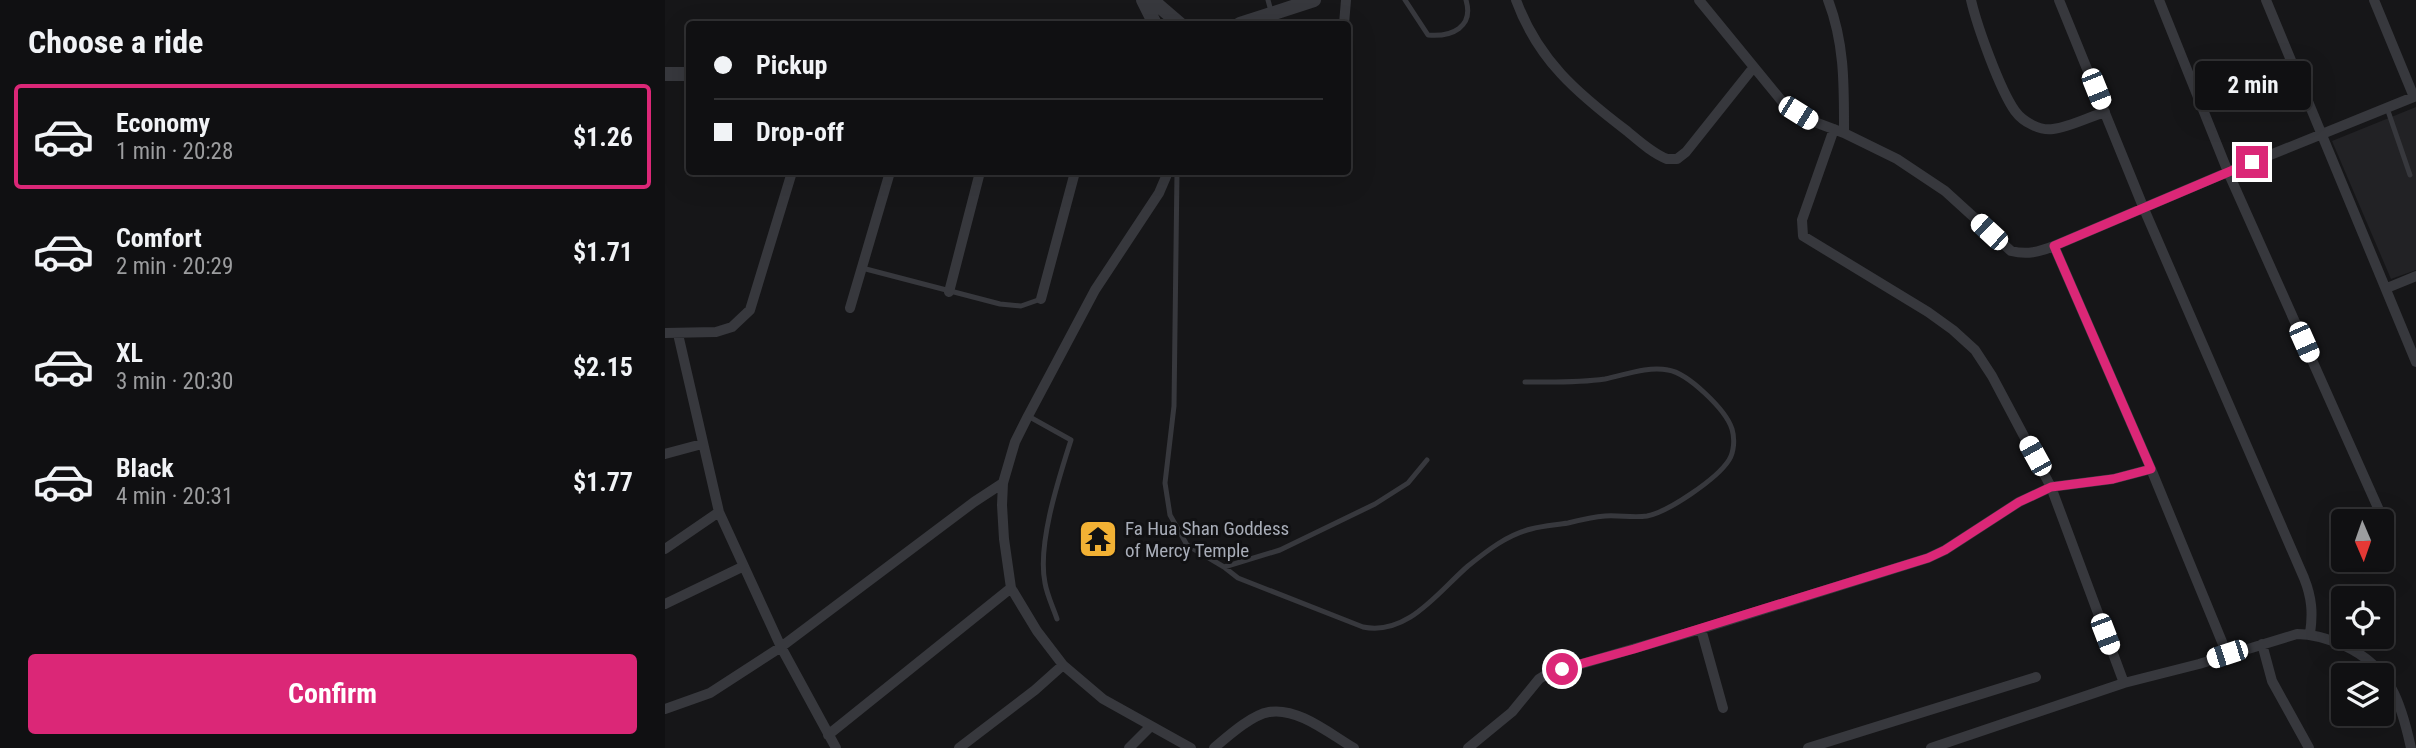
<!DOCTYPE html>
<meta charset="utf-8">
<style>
:root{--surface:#101012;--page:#1e1e20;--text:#f1f3f6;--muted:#9c9d9f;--line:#303032;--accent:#db2777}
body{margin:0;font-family:"Roboto Condensed",sans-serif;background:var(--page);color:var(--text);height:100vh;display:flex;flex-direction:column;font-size:26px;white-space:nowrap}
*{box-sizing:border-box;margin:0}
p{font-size:23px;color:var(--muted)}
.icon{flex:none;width:38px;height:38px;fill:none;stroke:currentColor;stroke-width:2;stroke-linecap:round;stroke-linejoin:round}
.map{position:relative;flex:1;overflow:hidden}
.panel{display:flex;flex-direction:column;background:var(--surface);width:665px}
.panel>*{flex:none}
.hud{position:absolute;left:21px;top:21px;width:665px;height:154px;border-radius:7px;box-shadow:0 7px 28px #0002,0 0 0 2px var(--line);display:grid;align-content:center;height:154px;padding:0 28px;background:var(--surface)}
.needle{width:46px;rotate:178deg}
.controls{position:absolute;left:1666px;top:509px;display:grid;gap:14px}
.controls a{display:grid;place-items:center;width:63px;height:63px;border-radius:7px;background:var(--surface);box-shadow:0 7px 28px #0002,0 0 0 2px var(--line);font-size:35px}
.end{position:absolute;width:32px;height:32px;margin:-16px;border:9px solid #db2777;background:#fff;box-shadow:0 0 0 4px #fff}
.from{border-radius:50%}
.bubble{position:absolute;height:49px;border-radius:7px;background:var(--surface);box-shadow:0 7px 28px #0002,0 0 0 2px var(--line);font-size:23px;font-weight:700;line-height:49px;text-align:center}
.car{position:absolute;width:21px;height:42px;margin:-21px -10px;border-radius:9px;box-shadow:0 0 5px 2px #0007;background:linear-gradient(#fff 24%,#345 0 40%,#fff 0 76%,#345 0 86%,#fff 0)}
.hud b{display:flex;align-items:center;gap:24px;height:66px;font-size:26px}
.hud b+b{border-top:2px solid var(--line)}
.hud i{width:18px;height:18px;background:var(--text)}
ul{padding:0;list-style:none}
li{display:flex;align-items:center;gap:21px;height:105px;margin:0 14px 10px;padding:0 14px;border:4px solid transparent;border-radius:7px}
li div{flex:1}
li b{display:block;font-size:26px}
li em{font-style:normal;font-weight:700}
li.current{border-color:var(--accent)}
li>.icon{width:63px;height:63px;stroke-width:1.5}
h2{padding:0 28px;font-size:32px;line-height:84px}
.action{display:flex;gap:14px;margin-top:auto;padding:14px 28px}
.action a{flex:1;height:80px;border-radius:7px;background:var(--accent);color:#fff;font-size:28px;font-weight:700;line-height:80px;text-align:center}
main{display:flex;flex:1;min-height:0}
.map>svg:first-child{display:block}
.built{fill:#222225}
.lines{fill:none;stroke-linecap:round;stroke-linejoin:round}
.service{stroke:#37383d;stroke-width:5}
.minor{stroke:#37383d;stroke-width:10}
.tertiary{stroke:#37383d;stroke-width:14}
.route{stroke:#db2777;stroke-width:9}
.labels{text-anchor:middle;stroke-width:6;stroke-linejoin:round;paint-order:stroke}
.poi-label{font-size:19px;fill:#a8adb8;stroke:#111113;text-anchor:start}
</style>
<main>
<section class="panel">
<h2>Choose a ride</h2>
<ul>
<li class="current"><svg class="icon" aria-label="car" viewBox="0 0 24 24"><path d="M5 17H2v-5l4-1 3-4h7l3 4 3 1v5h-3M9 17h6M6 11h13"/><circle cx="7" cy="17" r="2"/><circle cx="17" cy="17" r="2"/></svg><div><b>Economy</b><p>1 min · 20:28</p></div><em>$1.26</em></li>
<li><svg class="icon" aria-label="car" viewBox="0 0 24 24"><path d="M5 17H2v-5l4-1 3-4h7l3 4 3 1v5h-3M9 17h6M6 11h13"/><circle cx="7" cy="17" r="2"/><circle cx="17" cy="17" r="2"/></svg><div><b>Comfort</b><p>2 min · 20:29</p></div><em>$1.71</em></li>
<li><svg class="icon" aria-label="car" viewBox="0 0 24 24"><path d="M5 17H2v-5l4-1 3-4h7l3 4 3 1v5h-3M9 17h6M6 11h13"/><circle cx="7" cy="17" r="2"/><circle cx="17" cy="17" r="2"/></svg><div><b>XL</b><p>3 min · 20:30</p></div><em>$2.15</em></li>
<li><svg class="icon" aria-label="car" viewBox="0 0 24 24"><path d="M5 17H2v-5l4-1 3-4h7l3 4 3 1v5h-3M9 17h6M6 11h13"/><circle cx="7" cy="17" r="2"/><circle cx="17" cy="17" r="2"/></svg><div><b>Black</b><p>4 min · 20:31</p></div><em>$1.77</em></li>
</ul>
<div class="action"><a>Confirm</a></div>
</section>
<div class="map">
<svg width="1751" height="748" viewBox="0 0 1751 748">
<rect width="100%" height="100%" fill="#161618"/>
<path class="built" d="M1751,107v163l-25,9 -59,-138z"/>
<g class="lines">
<path class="service" d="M603,0l3,11
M740,0l23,35c24,2 46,-8 38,-35
M1722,108l23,67
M512,172l-3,234 -9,77 5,32 17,30 37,22 56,-17 95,-46 33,-21 19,-23
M197,268l138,36 21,2 20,-7
M363,416l43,24c-12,38 -34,104 -26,143 2,12 8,24 12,36
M559,567l14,11 125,49c45,9 75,-35 105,-61 20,-16 39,-31 63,-37 12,-3 25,-4 37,-6 12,-3 24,-6 37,-7 14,-1 28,2 42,0 21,-4 70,-37 82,-56 5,-8 6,-21 3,-31 -6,-19 -44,-56 -64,-59 -21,-4 -43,5 -63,9 -27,4 -53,3 -80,3"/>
<path class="minor" d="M851,0c22,60 61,93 111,131 12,10 25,22 40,28h10l9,-7 67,-84
M1034,0l86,105 27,16 32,12 53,26 48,32 66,60c16,4 28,1 43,-5l174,-74 188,-76
M1163,0c17,44 16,87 16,133
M1306,0c6,26 29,90 44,111 8,11 25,20 38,18 17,-2 36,-12 52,-17
M1394,0l85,209 160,369c8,20 9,35 6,56
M1494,0l69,172 163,365
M1601,0l150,362
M1709,0l40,97
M679,24l2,-24
M1169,129l-32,91 1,16 125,76 25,18 22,20 17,26 59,111 73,196
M503,172l-9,21 -64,97 -67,126 -13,26 -12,41 -1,22 2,34 7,49 26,43 26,34 40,34 88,49
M1389,246l97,223 76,185
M1722,288l29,-12
M284,292l31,-120
M376,299l34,-127
M185,308l40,-136
M0,333l51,-1 16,-5 18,-17 42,-138
M13,334l41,178 62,135 55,101
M0,454l37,-10
M0,549l54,-37
M0,604l77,-37
M1036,629l22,79
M1597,644l10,37 37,67
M0,709l45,-16 71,-46 193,-145 29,-19
M163,735l183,-147
M294,748l76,-58 28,-25
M464,748l21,-21
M549,748c13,-11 37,-33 55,-36 29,-5 61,22 85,36
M803,748l44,-36 27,-33 8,-5 154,-45 227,-71 17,-8 74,-48 32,-15 62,-8 38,-10
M1143,748l228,-71
M1266,748l193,-65 75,-19 98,-30c17,0 32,5 48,12 45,21 56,56 66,102"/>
<path class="tertiary" d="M478,0l12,24
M487,0l28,24
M575,24l74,-24
M0,74h24"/>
</g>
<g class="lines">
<path class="route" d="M897,669l72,-20 294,-91 17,-8 74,-48 32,-15 62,-8 38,-10 -97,-223 198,-84"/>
</g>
<defs>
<g id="temple-square" transform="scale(2.0125)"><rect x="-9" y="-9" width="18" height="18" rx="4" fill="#f2b134" stroke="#111113"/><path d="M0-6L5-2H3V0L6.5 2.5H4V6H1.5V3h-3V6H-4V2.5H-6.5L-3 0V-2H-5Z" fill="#111"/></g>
</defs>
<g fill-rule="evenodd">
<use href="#temple-square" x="433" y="539"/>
</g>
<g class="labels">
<g class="poi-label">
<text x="460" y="535">Fa Hua Shan Goddess<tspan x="460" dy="22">of Mercy Temple</tspan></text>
</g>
</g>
</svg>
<div class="controls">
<a><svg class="needle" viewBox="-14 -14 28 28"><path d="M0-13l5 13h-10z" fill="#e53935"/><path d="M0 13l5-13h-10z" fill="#9c9d9f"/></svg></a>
<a><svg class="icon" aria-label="locate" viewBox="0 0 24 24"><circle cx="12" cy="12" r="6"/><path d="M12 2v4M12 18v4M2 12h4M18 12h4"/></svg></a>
<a><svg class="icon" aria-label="layers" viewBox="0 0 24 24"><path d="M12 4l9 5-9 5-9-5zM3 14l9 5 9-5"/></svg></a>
</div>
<i class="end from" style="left:897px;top:669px"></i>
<i class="end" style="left:1587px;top:162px"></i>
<div class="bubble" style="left:1530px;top:61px;width:116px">2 min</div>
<i class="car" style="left:1431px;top:89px;rotate:158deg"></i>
<i class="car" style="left:1133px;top:113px;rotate:122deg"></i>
<i class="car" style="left:1324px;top:232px;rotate:313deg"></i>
<i class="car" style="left:1639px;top:342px;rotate:156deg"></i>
<i class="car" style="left:1370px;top:456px;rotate:331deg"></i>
<i class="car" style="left:1440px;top:634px;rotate:159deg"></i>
<i class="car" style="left:1562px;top:654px;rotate:252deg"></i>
<div class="hud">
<b><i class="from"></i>Pickup</b>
<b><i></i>Drop-off</b>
</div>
</div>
</main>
